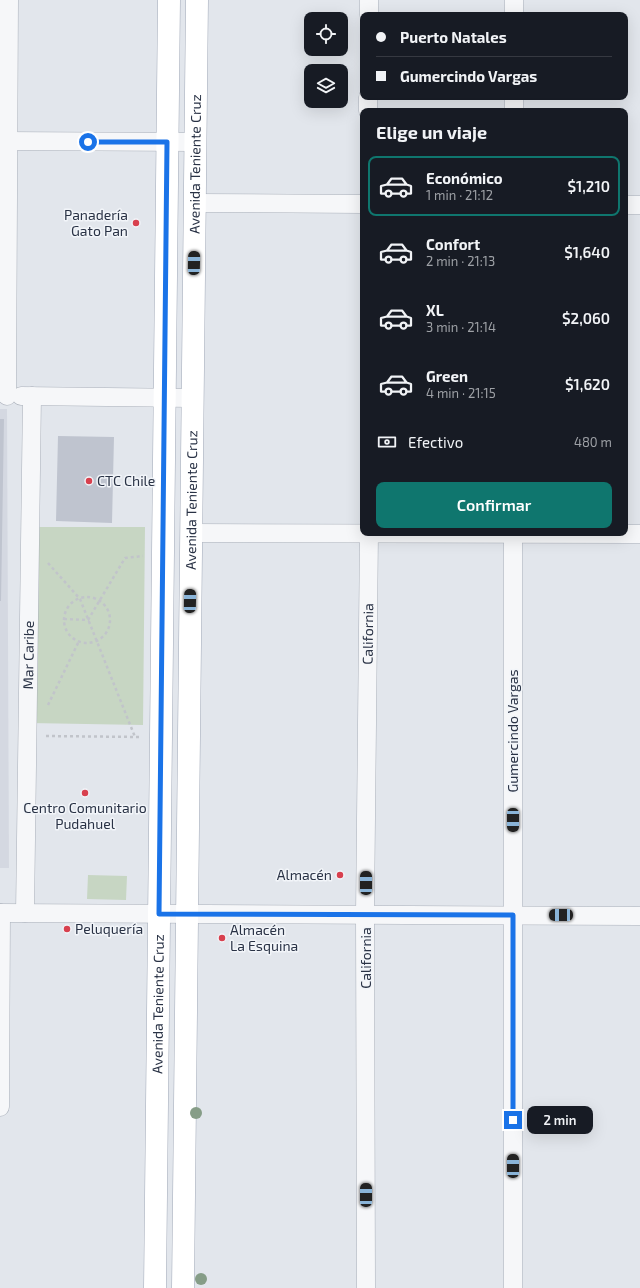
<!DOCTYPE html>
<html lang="es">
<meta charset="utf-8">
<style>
:root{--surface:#171b24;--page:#20242c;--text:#f1f3f6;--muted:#9ea1a6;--line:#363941;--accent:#0f766e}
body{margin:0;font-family:"Exo 2",sans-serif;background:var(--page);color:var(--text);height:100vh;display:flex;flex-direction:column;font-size:15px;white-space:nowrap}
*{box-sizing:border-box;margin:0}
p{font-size:13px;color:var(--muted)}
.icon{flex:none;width:22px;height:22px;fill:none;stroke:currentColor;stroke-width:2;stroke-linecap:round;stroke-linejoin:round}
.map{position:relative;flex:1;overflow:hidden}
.drawer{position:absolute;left:360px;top:108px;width:268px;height:428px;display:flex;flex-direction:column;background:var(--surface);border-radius:8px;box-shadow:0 4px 16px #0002}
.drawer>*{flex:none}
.banner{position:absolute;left:360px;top:12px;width:268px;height:88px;border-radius:8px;box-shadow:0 4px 16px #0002;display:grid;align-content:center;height:88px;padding:0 16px;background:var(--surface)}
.tools{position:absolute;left:304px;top:12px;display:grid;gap:8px}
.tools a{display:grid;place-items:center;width:44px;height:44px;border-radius:8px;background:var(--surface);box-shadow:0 4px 16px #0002;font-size:20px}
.end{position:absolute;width:18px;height:18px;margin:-9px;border:5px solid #1a73e8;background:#fff;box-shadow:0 0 0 2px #fff}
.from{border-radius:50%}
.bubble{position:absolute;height:28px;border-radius:8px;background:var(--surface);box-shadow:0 4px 16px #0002;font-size:13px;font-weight:600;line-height:28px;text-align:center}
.car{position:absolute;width:12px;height:24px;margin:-12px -6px;border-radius:5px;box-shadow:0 0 3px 1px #0007;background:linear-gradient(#222 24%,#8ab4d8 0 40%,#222 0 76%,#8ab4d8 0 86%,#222 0)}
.banner b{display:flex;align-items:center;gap:14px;height:38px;font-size:15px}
.banner b+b{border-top:1px solid var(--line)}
.banner i{width:10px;height:10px;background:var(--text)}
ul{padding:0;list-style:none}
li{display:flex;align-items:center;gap:12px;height:60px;margin:0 8px 6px;padding:0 8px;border:2px solid transparent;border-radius:8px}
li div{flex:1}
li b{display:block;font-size:15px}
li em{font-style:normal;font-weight:600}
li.current{border-color:var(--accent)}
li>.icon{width:36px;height:36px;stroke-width:1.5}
h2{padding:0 16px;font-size:18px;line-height:48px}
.pay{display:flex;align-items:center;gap:10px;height:44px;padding:0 16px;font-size:15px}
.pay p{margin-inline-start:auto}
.button{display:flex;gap:8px;margin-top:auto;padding:8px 16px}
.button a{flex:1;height:46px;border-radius:8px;background:var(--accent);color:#fff;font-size:16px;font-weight:600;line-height:46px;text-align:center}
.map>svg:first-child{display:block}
.built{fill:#d4d8e1}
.green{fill:#c7d6c3}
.building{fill:#bfc4cf}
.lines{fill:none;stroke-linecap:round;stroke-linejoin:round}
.minor-casing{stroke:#aab0ba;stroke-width:19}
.primary-casing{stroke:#a1a9b8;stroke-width:23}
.path{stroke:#c1c4ca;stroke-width:2.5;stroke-dasharray:3 3;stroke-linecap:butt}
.minor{stroke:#f6f7f9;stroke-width:18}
.primary{stroke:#fff;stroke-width:22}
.tree{fill:#869d87}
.route{stroke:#1a73e8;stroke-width:5}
.poi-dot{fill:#d8404e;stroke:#f2f5f9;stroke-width:1.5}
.labels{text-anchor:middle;stroke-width:3;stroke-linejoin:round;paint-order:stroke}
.street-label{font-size:14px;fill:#293245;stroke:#f2f5f9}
.poi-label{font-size:14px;fill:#293245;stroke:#f2f5f9;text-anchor:start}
</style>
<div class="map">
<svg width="640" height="1288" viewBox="0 0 640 1288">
<rect width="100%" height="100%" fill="#e2e6ec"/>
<path class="built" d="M0,409h7l2,459h-9z"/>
<path class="green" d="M32,527h113l-2,198 -114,-2z
M88,875l39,1 -1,24 -39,-1z"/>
<path class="building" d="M0,419h4l-3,182h-1z
M58,436l56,1 -2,86 -56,-2z"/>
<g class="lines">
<g class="minor-casing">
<g id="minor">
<path d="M369,15v-15"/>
<path d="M514,15v-15"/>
<path d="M514,97v14"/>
<path d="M368,111v-14"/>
<path d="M0,141l195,1"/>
<path d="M194,203l169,1"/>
<path d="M625,205h15"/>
<path d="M7,396l2,-396"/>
<path d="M21,396l171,2"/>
<path d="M191,533l449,1"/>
<path d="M0,913l640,3"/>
<path id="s1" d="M25,913l7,-517"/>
<path d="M0,1107l1,-194"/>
<path id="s2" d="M366,1288l-1,-374 4,-381"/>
<path d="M513,1288v-755"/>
</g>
</g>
<g class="primary-casing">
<g id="primary">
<path id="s3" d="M155,1288l14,-1288"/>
<path id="s4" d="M183,1288l14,-1288"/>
</g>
</g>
<path class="path" d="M48,563l32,36 55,138
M64 620a23 23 0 1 1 46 0a23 23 0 1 1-46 0Z
M64,619l24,1 37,-62 18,-2
M48,705l31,-64
M46,736l94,1"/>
<use href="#minor" class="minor"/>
<use href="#primary" class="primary"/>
</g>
<g class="tree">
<circle cx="196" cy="1113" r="6"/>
<circle cx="201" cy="1279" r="6"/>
</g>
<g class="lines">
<path class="route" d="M88,142h79l-8,772 354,1v205"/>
</g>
<g class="poi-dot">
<circle cx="136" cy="223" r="4"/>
<circle cx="89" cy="481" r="4"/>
<circle cx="85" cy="793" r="4"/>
<circle cx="340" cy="875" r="4"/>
<circle cx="67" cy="929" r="4"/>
<circle cx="222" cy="938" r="4"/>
</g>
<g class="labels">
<g class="street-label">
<text dy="5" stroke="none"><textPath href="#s4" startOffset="1124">Avenida Teniente Cruz</textPath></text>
<text dy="5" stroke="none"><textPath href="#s4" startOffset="788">Avenida Teniente Cruz</textPath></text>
<text dy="5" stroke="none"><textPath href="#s2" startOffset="654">California</textPath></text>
<text dy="5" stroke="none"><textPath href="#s1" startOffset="258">Mar Caribe</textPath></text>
<text transform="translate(513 731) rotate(-90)" y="5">Gumercindo Vargas</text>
<text transform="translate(366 958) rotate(-90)" y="5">California</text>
<text dy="5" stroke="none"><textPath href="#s3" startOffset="284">Avenida Teniente Cruz</textPath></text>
</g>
<g class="poi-label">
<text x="128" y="220" text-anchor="end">Panadería<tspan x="128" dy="16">Gato Pan</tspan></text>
<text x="97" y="486">CTC Chile</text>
<text x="85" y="813" text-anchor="middle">Centro Comunitario<tspan x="85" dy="16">Pudahuel</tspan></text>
<text x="332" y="880" text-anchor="end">Almacén</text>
<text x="75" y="934">Peluquería</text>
<text x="230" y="935">Almacén<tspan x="230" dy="16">La Esquina</tspan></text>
</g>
</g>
</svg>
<div class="tools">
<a><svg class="icon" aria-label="locate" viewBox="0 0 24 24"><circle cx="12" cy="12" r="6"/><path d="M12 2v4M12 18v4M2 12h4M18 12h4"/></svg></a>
<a><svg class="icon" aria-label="layers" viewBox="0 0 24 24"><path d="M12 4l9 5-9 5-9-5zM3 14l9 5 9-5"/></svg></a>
</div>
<i class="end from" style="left:88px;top:142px"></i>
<i class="end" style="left:513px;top:1120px"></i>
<div class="bubble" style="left:527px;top:1106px;width:66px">2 min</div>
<i class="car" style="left:194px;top:263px;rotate:1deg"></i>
<i class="car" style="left:190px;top:601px;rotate:1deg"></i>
<i class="car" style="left:513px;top:820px;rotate:180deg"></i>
<i class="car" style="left:366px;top:883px;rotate:0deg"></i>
<i class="car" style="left:561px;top:915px;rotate:270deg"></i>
<i class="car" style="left:513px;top:1166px;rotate:0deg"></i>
<i class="car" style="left:366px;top:1195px;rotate:0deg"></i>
<div class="banner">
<b><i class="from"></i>Puerto Natales</b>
<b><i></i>Gumercindo Vargas</b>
</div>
<section class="drawer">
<h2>Elige un viaje</h2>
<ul>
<li class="current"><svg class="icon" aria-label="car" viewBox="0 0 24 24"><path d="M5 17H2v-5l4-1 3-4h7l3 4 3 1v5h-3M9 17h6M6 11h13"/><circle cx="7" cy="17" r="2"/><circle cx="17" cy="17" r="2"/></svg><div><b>Económico</b><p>1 min · 21:12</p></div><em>$1,210</em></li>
<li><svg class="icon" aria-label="car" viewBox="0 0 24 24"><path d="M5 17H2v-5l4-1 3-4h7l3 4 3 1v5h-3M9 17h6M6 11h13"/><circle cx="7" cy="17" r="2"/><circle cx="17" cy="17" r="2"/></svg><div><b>Confort</b><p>2 min · 21:13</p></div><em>$1,640</em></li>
<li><svg class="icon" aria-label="car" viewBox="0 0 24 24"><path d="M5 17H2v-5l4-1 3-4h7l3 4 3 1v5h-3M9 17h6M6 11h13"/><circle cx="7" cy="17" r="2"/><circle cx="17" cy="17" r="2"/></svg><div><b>XL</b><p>3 min · 21:14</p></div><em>$2,060</em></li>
<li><svg class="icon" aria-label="car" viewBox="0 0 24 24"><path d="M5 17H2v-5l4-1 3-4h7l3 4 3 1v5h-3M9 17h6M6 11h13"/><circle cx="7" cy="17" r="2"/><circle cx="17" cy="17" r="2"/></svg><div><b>Green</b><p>4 min · 21:15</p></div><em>$1,620</em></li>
</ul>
<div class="pay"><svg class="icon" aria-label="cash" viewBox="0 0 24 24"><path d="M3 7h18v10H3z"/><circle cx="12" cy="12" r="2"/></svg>Efectivo<p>480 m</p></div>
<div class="button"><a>Confirmar</a></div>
</section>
</div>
